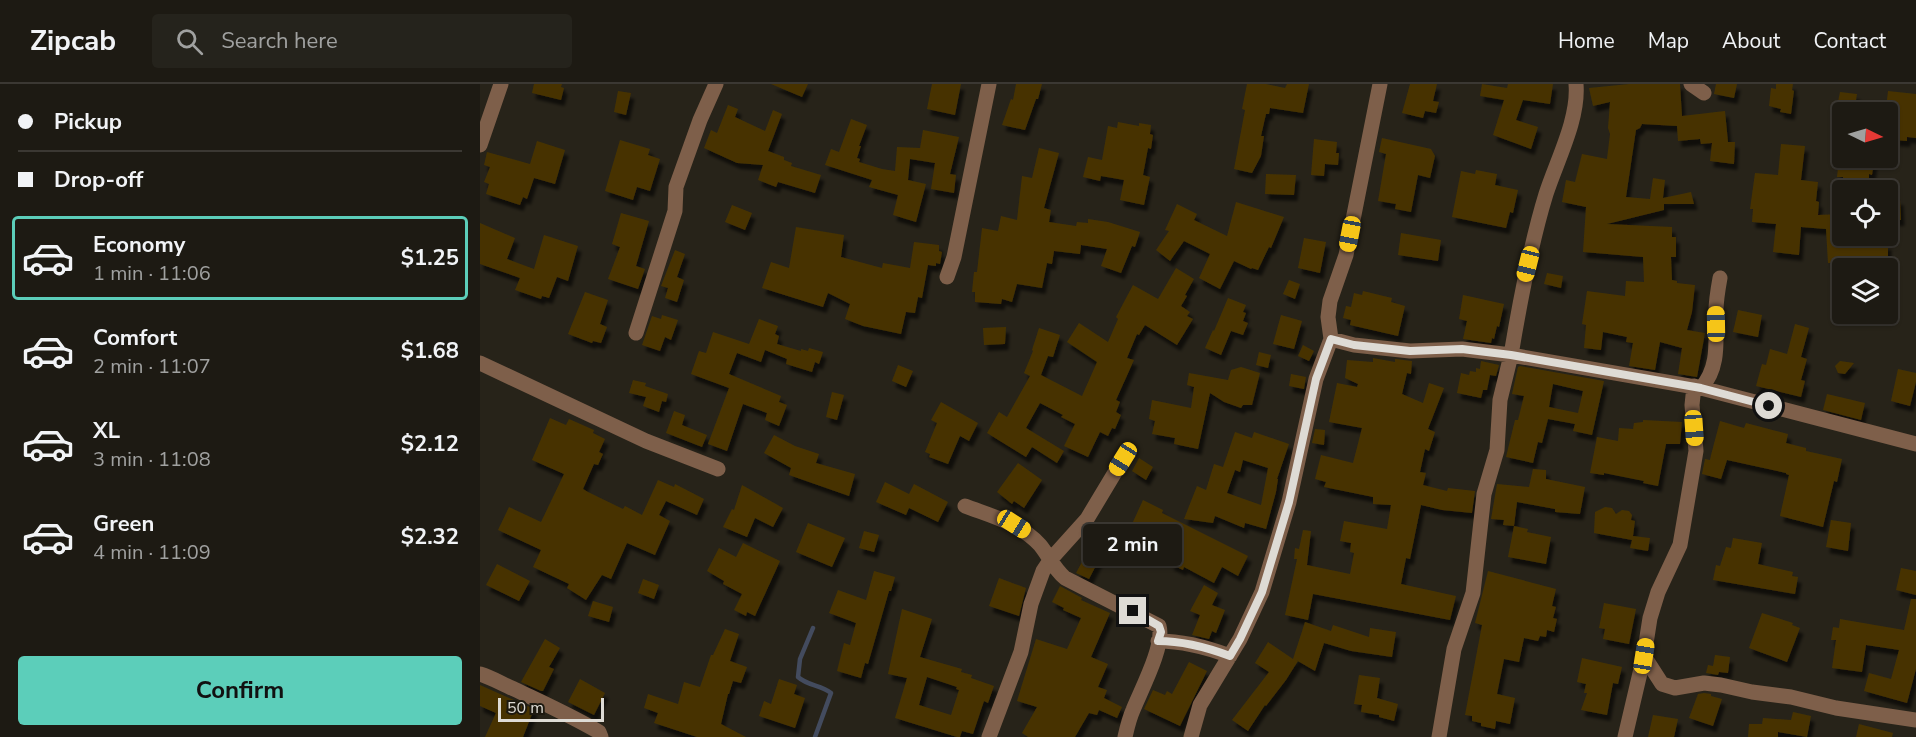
<!DOCTYPE html>
<meta charset="utf-8">
<style>
:root{--surface:#1d1a13;--page:#25231c;--text:#f1f3f6;--muted:#a0a1a0;--line:#3b3833;--accent:#5cceba}
body{margin:0;font-family:"Nunito Sans",sans-serif;background:var(--page);color:var(--text);height:100vh;display:flex;flex-direction:column;font-size:22px;white-space:nowrap}
*{box-sizing:border-box;margin:0}
p{font-size:20px;color:var(--muted)}
.icon{flex:none;width:33px;height:33px;fill:none;stroke:currentColor;stroke-width:2;stroke-linecap:round;stroke-linejoin:round}
.map{position:relative;flex:1;overflow:hidden}
.side{display:flex;flex-direction:column;background:var(--surface);width:480px}
.side>*{flex:none}
.banner{display:grid;align-content:center;height:132px;padding:0 18px;background:var(--surface)}
.needle{width:39px;rotate:95deg}
.fabs{position:absolute;left:1352px;top:18px;display:grid;gap:12px}
.fabs a{display:grid;place-items:center;width:66px;height:66px;border-radius:6px;background:var(--surface);box-shadow:0 2px 4px #0004,0 0 0 2px var(--line);font-size:30px}
.scale{position:absolute;left:18px;bottom:15px;width:106px;box-sizing:border-box;padding-left:6px;border:3px solid #dedbd5;border-top:0;font-size:16px;line-height:21px;white-space:nowrap;color:#dedbd5;-webkit-text-stroke:4px #1d1910;paint-order:stroke}
.end{position:absolute;width:27px;height:27px;margin:-14px;border:8px solid #dedbd5;background:#111;box-shadow:0 0 0 3px #111}
.from{border-radius:50%}
.bubble{position:absolute;height:42px;border-radius:6px;background:var(--surface);box-shadow:0 2px 4px #0004,0 0 0 2px var(--line);font-size:20px;font-weight:700;line-height:42px;text-align:center}
.car{position:absolute;width:18px;height:36px;margin:-18px -9px;border-radius:8px;box-shadow:0 0 4px 2px #0007;background:linear-gradient(#f5c518 24%,#345 0 40%,#f5c518 0 76%,#345 0 86%,#f5c518 0)}
.banner b{display:flex;align-items:center;gap:21px;height:57px;font-size:22px}
.banner b+b{border-top:2px solid var(--line)}
.banner i{width:15px;height:15px;background:var(--text)}
ul{padding:0;list-style:none}
li{display:flex;align-items:center;gap:18px;height:84px;margin:0 12px 9px;padding:0 6px;border:3px solid transparent;border-radius:6px}
li div{flex:1}
li b{display:block;font-size:22px}
li em{font-style:normal;font-weight:700}
li.current{border-color:var(--accent)}
li>.icon{width:54px;height:54px;stroke-width:1.5}
.action{display:flex;gap:12px;margin-top:auto;padding:12px 18px}
.action a{flex:1;height:69px;border-radius:6px;background:var(--accent);color:#111;font-size:24px;font-weight:700;line-height:69px;text-align:center}
header{display:flex;align-items:center;gap:36px;box-sizing:border-box;height:84px;padding:0 30px;background:var(--surface);border-bottom:2px solid var(--line)}
header strong{font-size:28px}
nav{display:flex;gap:33px;margin-inline-start:auto;font-size:21px}
.search{width:420px;height:54px;background:var(--page);display:flex;align-items:center;gap:15px;box-sizing:border-box;padding:0 21px;border-radius:6px;color:var(--muted);font-size:22px}
main{display:flex;flex:1;min-height:0}
.map>svg:first-child{display:block}
.lines{fill:none;stroke-linecap:round;stroke-linejoin:round}
.stream{stroke:#434b5e;stroke-width:4.5}
.building{fill:#463300;fill-rule:evenodd;filter:url(#shadow)}
.minor{stroke:#7e5f4a;stroke-width:15}
.route{stroke:#dedbd5;stroke-width:8}
</style>
<header>
<strong>Zipcab</strong>
<div class="search"><svg class="icon" aria-label="search" viewBox="0 0 24 24"><circle cx="10" cy="10" r="6"/><path d="M15 15l6 6"/></svg>Search here</div>
<nav><a>Home</a><a>Map</a><a>About</a><a>Contact</a></nav>
</header>
<main>
<section class="side">
<div class="banner">
<b><i class="from"></i>Pickup</b>
<b><i></i>Drop-off</b>
</div>
<ul>
<li class="current"><svg class="icon" aria-label="car" viewBox="0 0 24 24"><path d="M5 17H2v-5l4-1 3-4h7l3 4 3 1v5h-3M9 17h6M6 11h13"/><circle cx="7" cy="17" r="2"/><circle cx="17" cy="17" r="2"/></svg><div><b>Economy</b><p>1 min · 11:06</p></div><em>$1.25</em></li>
<li><svg class="icon" aria-label="car" viewBox="0 0 24 24"><path d="M5 17H2v-5l4-1 3-4h7l3 4 3 1v5h-3M9 17h6M6 11h13"/><circle cx="7" cy="17" r="2"/><circle cx="17" cy="17" r="2"/></svg><div><b>Comfort</b><p>2 min · 11:07</p></div><em>$1.68</em></li>
<li><svg class="icon" aria-label="car" viewBox="0 0 24 24"><path d="M5 17H2v-5l4-1 3-4h7l3 4 3 1v5h-3M9 17h6M6 11h13"/><circle cx="7" cy="17" r="2"/><circle cx="17" cy="17" r="2"/></svg><div><b>XL</b><p>3 min · 11:08</p></div><em>$2.12</em></li>
<li><svg class="icon" aria-label="car" viewBox="0 0 24 24"><path d="M5 17H2v-5l4-1 3-4h7l3 4 3 1v5h-3M9 17h6M6 11h13"/><circle cx="7" cy="17" r="2"/><circle cx="17" cy="17" r="2"/></svg><div><b>Green</b><p>4 min · 11:09</p></div><em>$2.32</em></li>
</ul>
<div class="action"><a>Confirm</a></div>
</section>
<div class="map">
<svg width="1436" height="653" viewBox="0 0 1436 653">
<defs>
<filter id="shadow"><feDropShadow dx="3.5" dy="6" stdDeviation="1.5" flood-color="#0009"/></filter>
</defs>
<rect width="100%" height="100%" fill="#272319"/>
<g class="lines">
<path class="stream" d="M333,544l-13,31 -2,18c10,9 23,8 33,16l-16,44"/>
</g>
<path class="building" d="M54,0h28l-1,3 3,1 -3,12 -29,-7z
M291,0h37l-6,13z
M452,0h29l-6,31 -28,-6z
M536,0h26l-4,15h-2l-11,31 -23,-5 9,-26 2,1z
M767,0h19l19,4 2,-4h22l-6,29 -33,-5 -1,6h-3l-5,22h3l-3,20 -9,17 -18,-4 11,-59 -3,-1z
M930,0h27l-4,17 6,1 -3,11 -11,-2 -2,7 -21,-5z
M1002,0l25,4 1,-4h45l-3,20 -27,-4 -7,20 22,7 -7,22 -38,-14 11,-35 -24,-4z
M1149,0h51l2,32 43,-5 3,31h7l-1,22 -24,-3 2,-18 -11,1 -1,-5 -22,2 -1,-15 -35,-2 -2,4 -4,2 -10,67 24,2 3,-21 12,2 -2,18 28,-6 3,12h-30v6l-57,14 65,3v10h4v20h-5l1,23 5,1v2l18,2 -3,27 -5,18 18,3 -8,44 -19,-3 4,-26 -22,-6 -5,28 -26,-4 4,-23 -7,-1 1,-5 -24,-5 -2,18 -17,-2 2,-23 -4,-1 5,-33 38,5 1,-15 18,1 -1,-25 -60,-5 3,-45 -24,-5 4,-22 9,2 7,-28 25,5 3,-25 -2,-6 2,-26 -17,4 -4,-18z
M1236,0h21l-3,14 -20,-4z
M1296,0h17l-1,6 2,1 -3,23 -11,-2 1,-3 -12,-3 2,-18 5,1z
M138,7l13,2 -5,22 -12,-3z
M1408,7l28,3v44l-9,-1v4l-12,-1 1,-5 -9,-1 -1,-26z
M1360,8l17,2 -1,6 5,1 -2,11h-23z
M248,21l10,4 -3,8 30,14 8,-21 9,4 -14,37 16,6v3l8,3 -1,3 30,9 -6,18 -37,-11 -2,5 -18,-7 5,-15 -26,-2 -33,-15 7,-18 6,3z
M371,35l16,6 -8,21h2l-4,12 3,1 -1,3 23,7 13,2 2,-24 23,1 3,-18 36,7 -9,37 6,1 -2,18 -23,-4 4,-26 -25,-4 -2,21 18,4 -10,38 -23,-7 5,-20 -29,-8 3,-7 -47,-15 6,-16 8,3z
M638,38l21,4v-3l12,2 -1,9 3,1 -2,14 -3,-1 -5,27 7,2 -6,28 -24,-5 4,-20 -23,-4 -1,5 -17,-4 5,-20 14,3 6,-34 9,2z
M902,54l49,11 4,7 -5,22 -12,-3 -7,37 -16,-3 1,-5 -18,-3 8,-47 -7,-2z
M834,55l23,3 -1,11h3l-1,12 -13,-1 -1,12 -13,-1z
M140,56l30,9 -2,6 12,4 -10,32 -13,-4 -4,13 -28,-9z
M57,57l28,9 -10,34 -21,-6 -7,21 -4,-2 -3,8 -34,-11 3,-10 -5,-2 6,-15 -6,-2 3,-13 43,12z
M1301,60l24,2 -4,34 17,2 -2,19 3,1 -1,13 24,-1v22h5v9l41,-1v21l-21,1v-3h-39l-2,-34 -25,-2 -2,28 -26,-3 3,-28 -24,-2 1,-13h-3l5,-36 23,2z
M559,64l20,5 -15,55 7,2 -2,12 27,4 1,-4 11,1v-4l20,3 32,10 -5,15 -3,-1 -11,27 -20,-7 6,-17 -26,-4 -1,9 -26,-3 -2,13 -5,-1 -5,25 -25,-4 -5,18 -10,-3 -1,5 -26,-2v-10h-3l2,-20h3l5,-44 16,3 3,-15 16,4 5,-44 10,2z
M1359,74h21v2l14,2 -2,13 -3,-1v16h-26v-13h-6z
M996,86l21,4 -2,11 23,5 -5,23 -3,-1 -4,16 -54,-11 9,-46 14,3z
M786,90l30,1 -2,20 -29,-1z
M1420,115l1,21h-14v-20z
M756,118l48,15 -13,31 -2,-1 -11,23 -6,-2 -1,1 -17,-8 -14,28 -21,-11 11,-24 -26,-13 -14,20 -14,-11 13,-19 -4,-1 12,-26 20,10 -3,6 33,16z
M252,121l20,8 -7,17 -20,-8z
M141,129l28,8 -13,45 9,3 -7,20 -30,-10 12,-32 -8,-3z
M0,139l35,15 -8,21 27,10 10,-34 34,11 -10,35 -11,-4 -8,21 -7,-2 -1,3 -26,-9 5,-12 -40,-14z
M316,143l48,8 -3,22 41,11 1,-5 27,5 4,-26 25,3v6l3,1 -2,12 -4,-1v3l-8,-1 -6,33 -4,-1 -3,16 -9,-1 -5,22 -38,-8 -18,-7 5,-15 -22,-11 -5,14 -61,-19 9,-26 18,6z
M921,149l40,7 -3,21 -40,-6z
M824,154l22,4 -6,31 -22,-5z
M195,166l10,4 -8,23 7,3 -7,22 -12,-4 3,-10 -7,-2z
M696,184l18,11 -9,16 2,1 -6,10 9,6 -3,4 6,3 -16,26 -32,-20 -6,10 -2,-1 -10,24 7,2 -18,40 4,2 -4,10 5,3 -6,14 -3,-1 -4,8 -8,-4 -12,25 -24,-11 11,-22 -14,-7 2,-2 -23,-12 -14,25 38,23 -7,12 -25,-16 -6,10 -39,-24 12,-21 8,5 23,-41 -6,-3 9,-22 -1,-1 7,-22 21,7 -7,22 -5,-1 -7,19 41,21 15,-34 -30,-20 12,-19 29,19 10,-23 -2,-2 17,-32 25,14z
M1067,189l16,3 -2,12 -17,-4z
M809,196l11,4 -5,15 -12,-5z
M883,207l29,7 -1,4 14,4 -7,30 -48,-11 1,-5 -8,-2 3,-12 5,1 3,-14 8,2z
M105,208l23,8 -8,24 7,3 -6,16 -8,-2 -1,2 -24,-9z
M983,211l41,9 -5,23 -2,-1 -3,13 -2,-1 -1,5 -28,-4 4,-18 -8,-2z
M748,214l18,7 -3,7 3,1 -3,8 5,2 -5,12 -12,-4 -10,24 -16,-7 8,-18 1,1z
M1258,226l24,5 -4,22 -25,-5z
M182,231l16,5 -7,20 -6,-3 -5,14 -18,-6 10,-29 9,3z
M801,231l21,6 -8,28 -21,-5z
M279,235l19,7 -3,8 4,2 -2,8 24,7v-2l7,2 1,-3 14,4 -4,12 -4,-2 -3,10 -26,-8 1,-5 -22,-9 -4,12 -24,-9 -8,21 52,22 -2,6 8,3 -8,21 -14,-6 2,-7 -24,-9 -16,47 -19,-7 21,-56 -38,-14 8,-23 7,2 7,-21 36,12z
M1315,240l14,4 -8,29 6,2 -6,21 4,1 -4,16 -45,-11 6,-22 4,1 4,-16 17,5z
M526,243l-1,17 -21,1 -1,-17z
M823,261l11,6 -5,10 -11,-5z
M779,268l12,3 -3,13 -12,-3z
M893,274l22,4v-3l17,2 -1,13 -4,-1 -5,21 21,9 6,-20 15,5 -16,41 7,3 -6,19 -4,-2 -5,23 6,1 -3,12 24,6 1,-3 27,3 -3,22 -30,-3 -21,-5 -11,54 -4,-1 -5,26 55,12 -6,24 -137,-26 -5,26 -23,-5 12,-56h-3l1,-11 4,1 4,-19 8,1 -4,34 43,9 4,-21 -4,-1 1,-9 -11,-2 4,-20 43,8 4,-24 -18,-1v-7l-49,-10 2,-5 -11,-3 6,-24 32,8 9,-35 -33,-6 8,-39 20,4 1,-3 -13,-6 2,-18 26,2z
M1001,277l18,4 -3,11 -6,-1 -3,15h-4l-2,8 -24,-5 4,-20 8,2 1,-4 6,1v-4l4,1z
M1360,277l14,2 -9,11 -7,-1 -3,-7z
M418,281l15,6 -7,16 -14,-6z
M1040,282l84,15 -12,54 -19,-4 2,-7 -27,-5 -6,24 -4,-1 -5,21 -27,-6 9,-37h3l6,-24 -12,-2 6,-27zM1073,300l30,7 -5,22 -29,-6z
M761,283l19,6 -8,32h-9l-2,3 -17,-6 -14,-9 -12,56 -24,-5 1,-6 -23,-4 3,-13 -6,-2 3,-19 39,8 3,-21 -7,-2 2,-12 39,7 3,-10z
M1418,285l18,4v9l-6,24 -19,-5z
M811,290l15,3 -2,12 -15,-3z
M153,296l13,3 -1,3 23,8 -2,8 -4,-1 -3,11 -16,-6 3,-9 -17,-4z
M352,308l12,3 -7,25 -11,-3z
M1347,310l38,9 -4,17 -38,-10z
M461,318l37,21 -9,18 -9,-5 -12,28 -19,-7 1,-3 -5,-2 12,-29 -6,-3z
M194,327l11,4 -3,10 25,10 -5,12 -36,-14z
M70,334l16,7 3,-6 25,11 -1,3 12,6 -6,13 4,2 -5,11 -4,-1 -11,25 5,3 35,17 2,-3 17,9 16,-35 16,7 1,-3 29,15 -7,16 -31,-14 -7,14 11,6 -15,34 -28,-12 -16,36 -9,-4 -16,25 -19,-12 2,-4 -36,-17 8,-17 -43,-20 11,-23 32,15 23,-48 -32,-14z
M1163,336l39,2 -2,22h-14l-8,42 -15,-3 1,-2 -40,-8v2l-14,-2 7,-36 21,4 1,-13 14,1 1,-6 9,-1z
M1240,337l24,7 2,-5 42,11 -2,9 20,5v3l36,8 -5,23 -3,-1 -11,46 -43,-11 9,-41 -3,-1v-1l-59,-13 -6,19 -19,-5 3,-15 5,1 1,-5z
M835,345l10,1 -1,15 -12,-2z
M755,348l17,6 2,-6 35,12 -12,35h1l-2,13 -10,37 -21,-6 -1,5 -29,-12 -2,7 -29,-4 13,-33 9,4 8,-26 9,3zM763,376l25,8 -7,37 -34,-12 8,-23 5,2z
M294,351l21,11 24,8 -3,9 39,11 -6,22 -60,-21 2,-7 -27,-15z
M659,374l14,9 -7,13 -14,-9z
M538,379l24,17 -18,28 -10,-7 -2,3 -15,-12z
M1053,385l13,1v9l39,8 -5,27 -25,-2v-3l-38,-7 -3,24 14,3 -1,3 24,5 -5,27 -38,-7 6,-31 -11,-1 1,-5 -13,-1 6,-35 32,3z
M405,398l24,12 5,-10 34,18 -10,20 -29,-14 -3,7 -30,-13z
M262,401l41,23 -10,19 -18,-9 -8,19 -24,-10 9,-18 2,1z
M663,416l20,10 -1,3 86,43 -10,20 -16,-9 -8,16 -30,-16 -1,3 -13,-6 4,-7 -47,-22z
M1125,423l7,1 4,6 6,-4 7,1 3,4 -1,5 4,1 -2,15 17,2 -2,13 -18,-3 2,-8 -38,-7 1,-21z
M1351,436l20,3 -3,28 -22,-4z
M328,439l37,15 -13,29 -36,-15z
M384,447l15,4 -5,17 -15,-4z
M617,450l16,9 -8,15 -4,-2 -12,23 -13,-6z
M1253,454l29,5 -4,21 35,8 -1,4 6,1 -3,17 -82,-14 3,-15 4,1 6,-19 5,1z
M263,459l37,18 -25,55 -8,-4 -1,4 -12,-6 8,-16 -19,-10 1,-3 -17,-10 12,-23 17,9z
M17,480l33,17 -11,20 -33,-16z
M1421,484l15,3v24l-20,-5z
M394,487l21,6 -4,14h-2l-21,73 -3,-1 -4,15 -24,-7 7,-28 6,2 6,-22 -27,-10 9,-23 28,10z
M1008,487l68,18 -4,17 4,1 -3,11 4,1 -3,13 -7,-2 -1,7 -6,-1 -2,5 -14,-3 -5,24 -15,-3 -7,35 18,4 -5,26 -14,-3 -1,8 -14,-3v-3l-9,-2v-5l-7,-1 17,-90 -7,-2z
M519,494l27,10 -7,28 -30,-10z
M163,495l16,6 -5,14 -16,-6z
M724,501l14,8 -6,12 13,5 -9,23 -4,-2 -3,8 -17,-4 8,-20 -10,-4z
M580,502l22,12 -1,2 29,13 -19,44 17,7 -10,23 9,3 -3,8 18,9 -5,11 -18,-8 -2,5 -8,-2 -14,24h-47l-6,-4 15,-26 -20,-6 19,-62 31,10 14,-31 -18,-8 1,-2 -12,-6z
M1431,515h5v70l-9,34 -43,-12 5,-18 22,6 8,-29 -33,-5 -4,27 -30,-4 4,-28h-5l2,-13 6,1 1,-9 64,11z
M113,517l20,6 -4,15 -21,-6z
M1124,519l32,6 -7,35 -26,-5 2,-10 -6,-1z
M422,525l30,10 -12,38 42,12 -1,3 11,3 -1,3 23,8 -6,17 -4,-2 -11,33 -11,-3 -2,6h-3l-62,-19 12,-40 -19,-4zM447,593l30,10 -1,2 3,1 -8,25 -32,-10z
M1282,529l31,10 -1,2 8,3 -13,34 -38,-14z
M825,538l26,9 2,-6 36,12 1,-9 26,4 -4,25 -41,-6 -27,-8 -9,28 -19,-11 2,1 -12,19 -20,26 -1,-1 -17,26 -16,-11 37,-48 -14,-9 13,-21 25,17z
M245,545l14,5 -9,27 17,6 -6,16 -8,-2 -4,13h-1l-7,30 25,13h-49l-43,-14 4,-10 -14,-5 4,-14 30,10 6,-22 16,5 11,-32h2z
M65,555l15,9 -11,19 5,2 -11,22h-2l-20,-9z
M1235,571l15,2 -2,16 -9,-1 -1,3 -12,-2 2,-8 5,1z
M1102,574l40,9 -4,17 -5,-1 -6,32 -26,-5 6,-17h-3l2,-9 -9,-2z
M709,578l18,9 -27,55 -36,-17 9,-19 12,5 2,-4 5,3z
M879,591l21,3 -3,20 21,6 -4,17 -15,-4v-2l-18,-3 1,-7 -8,-1z
M100,595l25,14 -11,22 -26,-13z
M299,595l18,6 -3,9 11,4 -10,30 -36,-12 5,-15 7,3z
M0,601l54,24 -11,28h-38l11,-24 -16,-7z
M1224,609l7,1v2l11,3 -9,27 -24,-8 9,-24z
M1313,628l18,4 -4,21 -29,-5v5h-30l1,-13h13l1,-6 28,2z
M1173,631l25,4 -4,18h-26z
M1379,640l34,9 -1,4h-36z"/>
<g class="lines">
<path class="minor" d="M1096,0c3,35 -19,76 -30,110 -16,52 -26,107 -35,161l190,33 215,56
M1211,0l13,9
M0,61l21,-61
M467,193l7,-20 35,-173
M156,249l39,-122 1,-24 24,-67 16,-36
M851,255l23,6 56,6 52,-2 49,6 -11,45 -3,50 -13,44 -11,99 -19,56 -15,88
M0,279l166,78 72,28
M1221,304c20,-22 14,-51 15,-77 0,-11 2,-22 4,-33
M485,422c26,10 55,17 75,39 9,11 14,24 25,33l94,48c6,19 -18,64 -26,84 -4,9 -6,18 -8,27
M678,557c25,0 48,6 72,15
M1164,572l18,28 13,4 29,-5 17,2 31,7 39,5 45,11 80,12
M0,590c13,4 22,10 34,15 29,14 58,27 85,43l2,5
M509,653l32,-85 10,-48 12,-33 8,-12 36,-40 36,-60
M711,653l9,-32 40,-66 22,-47 27,-90 27,-123 15,-40 -3,-22 2,-16 16,-46 34,-171
M1145,653l19,-81 6,-38 8,-26 22,-47 16,-94 -4,-46 2,-19"/>
</g>
<g class="lines">
<path class="route" d="M653,527l26,15 2,6 -3,9c25,0 48,6 72,15l10,-17 22,-47 27,-90 27,-123 15,-40 23,6 56,6 52,-2 49,6 190,33 68,18"/>
</g>
</svg>
<div class="fabs">
<a><svg class="needle" viewBox="-14 -14 28 28"><path d="M0-13l5 13h-10z" fill="#e53935"/><path d="M0 13l5-13h-10z" fill="#a0a1a0"/></svg></a>
<a><svg class="icon" aria-label="locate" viewBox="0 0 24 24"><circle cx="12" cy="12" r="6"/><path d="M12 2v4M12 18v4M2 12h4M18 12h4"/></svg></a>
<a><svg class="icon" aria-label="layers" viewBox="0 0 24 24"><path d="M12 4l9 5-9 5-9-5zM3 14l9 5 9-5"/></svg></a>
</div>
<div class="scale">50 m</div>
<i class="end from" style="left:1289px;top:322px"></i>
<i class="end" style="left:653px;top:527px"></i>
<div class="bubble" style="left:603px;top:440px;width:99px">2 min</div>
<i class="car" style="left:870px;top:150px;rotate:191deg"></i>
<i class="car" style="left:1048px;top:180px;rotate:194deg"></i>
<i class="car" style="left:1236px;top:240px;rotate:359deg"></i>
<i class="car" style="left:1214px;top:344px;rotate:176deg"></i>
<i class="car" style="left:643px;top:375px;rotate:212deg"></i>
<i class="car" style="left:534px;top:440px;rotate:122deg"></i>
<i class="car" style="left:1164px;top:572px;rotate:9deg"></i>
</div>
</main>
